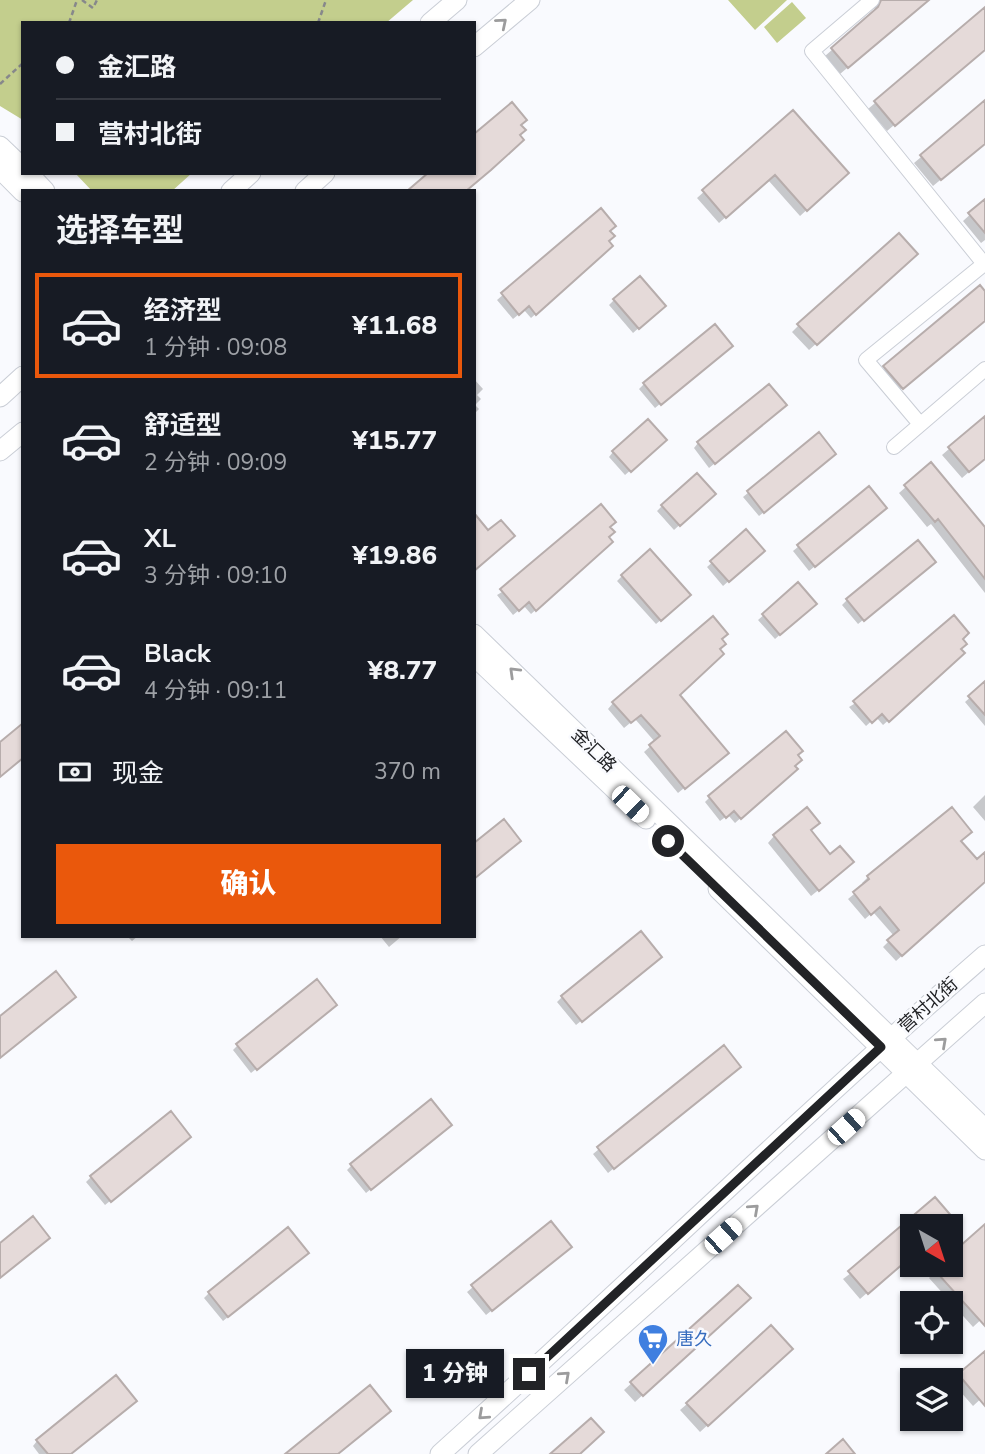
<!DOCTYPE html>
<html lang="zh">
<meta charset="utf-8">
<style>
:root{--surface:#171b24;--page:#242831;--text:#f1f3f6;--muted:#9ea1a6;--line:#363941;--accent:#ea580c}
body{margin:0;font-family:"Nunito Sans","Noto Sans SC",sans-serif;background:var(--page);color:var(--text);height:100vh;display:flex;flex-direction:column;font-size:26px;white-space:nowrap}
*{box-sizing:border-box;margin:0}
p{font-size:23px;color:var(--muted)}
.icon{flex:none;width:38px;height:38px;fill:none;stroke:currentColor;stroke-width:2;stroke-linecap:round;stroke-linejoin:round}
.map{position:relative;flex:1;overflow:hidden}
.details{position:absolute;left:21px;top:189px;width:455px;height:749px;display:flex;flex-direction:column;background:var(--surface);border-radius:0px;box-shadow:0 2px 5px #0004}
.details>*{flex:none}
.banner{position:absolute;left:21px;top:21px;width:455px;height:154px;border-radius:0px;box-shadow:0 2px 5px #0004;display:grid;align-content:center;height:154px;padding:0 35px;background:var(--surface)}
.needle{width:46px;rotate:141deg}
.controls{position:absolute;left:900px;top:1214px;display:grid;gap:14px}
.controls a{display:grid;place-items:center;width:63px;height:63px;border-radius:0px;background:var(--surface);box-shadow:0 2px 5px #0004;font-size:35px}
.end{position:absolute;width:32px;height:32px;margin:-16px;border:9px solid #222326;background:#fff;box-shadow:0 0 0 4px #fff}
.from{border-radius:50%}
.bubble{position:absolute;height:49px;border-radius:0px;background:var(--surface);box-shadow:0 2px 5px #0004;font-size:23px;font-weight:800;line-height:49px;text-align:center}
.car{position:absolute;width:21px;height:42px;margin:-21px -10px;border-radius:9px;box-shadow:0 0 5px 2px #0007;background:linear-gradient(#fff 24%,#345 0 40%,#fff 0 76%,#345 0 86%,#fff 0)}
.banner b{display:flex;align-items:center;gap:24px;height:66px;font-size:26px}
.banner b+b{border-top:2px solid var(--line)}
.banner i{width:18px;height:18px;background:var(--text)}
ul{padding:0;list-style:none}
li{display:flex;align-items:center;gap:21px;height:105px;margin:0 14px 10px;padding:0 21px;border:4px solid transparent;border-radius:0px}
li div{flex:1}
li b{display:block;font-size:26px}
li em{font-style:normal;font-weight:800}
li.current{border-color:var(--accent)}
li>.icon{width:63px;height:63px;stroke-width:1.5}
h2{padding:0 35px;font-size:32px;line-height:84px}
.pay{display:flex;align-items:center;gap:18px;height:77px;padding:0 35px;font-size:26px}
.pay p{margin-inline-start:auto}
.cta{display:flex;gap:14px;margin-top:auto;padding:14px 35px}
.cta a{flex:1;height:80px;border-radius:0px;background:var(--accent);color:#fff;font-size:28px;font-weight:800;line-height:80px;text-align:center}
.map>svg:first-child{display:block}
.green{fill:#c3ce8d}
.shadow{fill:#0003}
.building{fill:#e5dad9;stroke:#b7adac;stroke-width:2}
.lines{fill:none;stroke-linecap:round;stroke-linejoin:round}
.street-casing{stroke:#caced6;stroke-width:16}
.secondary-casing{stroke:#caced6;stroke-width:21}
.path{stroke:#87888b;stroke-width:2.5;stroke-dasharray:5 3.5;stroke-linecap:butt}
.street{stroke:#fff;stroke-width:14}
.secondary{stroke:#fff;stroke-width:19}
.oneway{stroke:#9c9c9d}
.route{stroke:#222326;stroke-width:9}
.labels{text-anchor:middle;stroke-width:5;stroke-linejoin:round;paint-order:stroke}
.street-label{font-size:18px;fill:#222326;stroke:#f9fafe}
.shop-label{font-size:18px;fill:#366cbe;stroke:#f9fafe;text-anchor:start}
</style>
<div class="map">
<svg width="985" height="1454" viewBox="0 0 985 1454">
<rect width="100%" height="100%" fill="#f9fafe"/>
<path class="green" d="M0,0h413l-27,23h-363v97l-23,-14z
M728,0h59l-32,30z
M792,2l14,16 -29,25 -13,-16z
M75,173h117l-20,18h-80z"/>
<path class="shadow" d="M882,0h46l-88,74 -15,-18 47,-41 3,-8z
M985,9v40l-98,82 -19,-22z
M985,103v40l-52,43 -19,-23z
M792,113l49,66 -41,37 -32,-36 -49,43 -22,-25z
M985,201v39l-4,3 -18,-22z
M601,210l7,21 -24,40 -53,47 -7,-8 -11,9 -16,-19z
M909,261l-100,89 -17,-18 7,-7z
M985,294v26l-90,74 -17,-20z
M614,300l44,11 -25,22 -24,-28z
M725,351l-70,57 -16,-19 5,-5z
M474,379l9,10 -6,6 4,4 -6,6 4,4 -5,5z
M780,410l-71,58 -15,-20 4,-5z
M985,418v40l-23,20 -20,-23z
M818,435l11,24 -70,57 -16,-19z
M660,445l-35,30 -16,-18 4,-5z
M931,465l54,64v64l-54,-69 -4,3 -28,-34z
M869,489l11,24 -71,58 -16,-20z
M708,499l-34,31 -17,-19 5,-5z
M608,528l-24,40 -53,46 -7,-8 -11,9 -16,-20z
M746,532l12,23 -35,31 -16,-19z
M929,567l-71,57 -16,-19 5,-5z
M622,576l62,24 -28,24 -39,-43z
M798,585l12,23 -35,31 -17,-19z
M961,639l-19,35 -59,51 -7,-8 -10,9 -17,-19z
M720,640l-42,55 43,63 -43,35 -34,-41 11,-10 -20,-23 -11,9 -16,-19 5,-6z
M985,684v42l-20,-24z
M796,756l-3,10 2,3 -60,54 -7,-8 -8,6 -15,-19 4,-4z
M985,795v26l-12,-14z
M809,831l21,25 15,13 -34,27 -43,-53 6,-7z
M959,841l18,21 8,-8v26l-89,81 -13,-14 11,-11 -21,-24 -8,7 -17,-20 17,-14 -3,-2 6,-6z
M127,936h11l-6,5z
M380,936h22l-13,11z
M655,961l-79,64 -19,-23 5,-5z
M330,1010l-79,63 -18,-23 4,-4z
M723,1047l11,24 -126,102 -15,-19z
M444,1130l-78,63 -19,-23 5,-5z
M184,1142l-79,63 -19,-23 5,-5z
M551,1223l14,28 -79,64 -19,-23z
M985,1226v90l-12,11 -44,-49 13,-13h8z
M912,1227v27l-52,45 -17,-20z
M302,1257l-79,64 -19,-23 5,-5z
M738,1287l3,18 -106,97 -11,-12z
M985,1353v42l-12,11 -21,-24z
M784,1356l-84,76 -20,-22 7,-6z
M37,1441l33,13h-31l-6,-8z"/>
<path class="building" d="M881,0h48l-81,68 -17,-20 47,-41z
M985,7v43l-90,76 -21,-25z
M985,100v44l-44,36 -21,-25z
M512,102l15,18 -6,5 5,5 -6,5 4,5 -33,30 -25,21h-59l21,-18h46v-39z
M793,110l56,63 -42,38 -32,-36 -49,43 -24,-28z
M985,199v34l-17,-20z
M601,208l15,18 -6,5 5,5 -6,5 4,5 -77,69 -7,-9 -10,9 -18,-22z
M899,233l19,21 -101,91 -20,-21z
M640,276l26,30 -27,23 -26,-30z
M980,285l5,6v30l-82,68 -20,-23z
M715,324l18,22 -72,59 -18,-22z
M769,384l18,21 -72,59 -18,-22z
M985,416v43l-16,13 -21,-25z
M648,419l19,21 -36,32 -19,-21z
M819,432l17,22 -72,59 -17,-22z
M931,462l54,65v52l-47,-60 -3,3 -31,-37z
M697,473l19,21 -36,32 -19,-21z
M869,486l18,22 -72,59 -18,-22z
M601,504l15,18 -6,5 5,5 -6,5 4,5 -77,69 -7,-9 -10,9 -19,-22z
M474,513l14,17 13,-10 14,16 -41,35z
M746,529l19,22 -36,31 -19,-21z
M918,540l18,22 -72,59 -18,-22z
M650,549l41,46 -30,26 -40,-46z
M798,582l19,22 -37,31 -18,-21z
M954,615l15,18 -6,6 4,5 -6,5 4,4 -76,69 -7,-8 -10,9 -19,-22z
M713,616l15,18 -6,5 4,5 -6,5 4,5 -44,41 49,58 -44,36 -36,-44 11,-9 -19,-21 -10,8 -19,-21z
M985,681v34l-17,-19z
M23,723v35l-23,19v-35z
M786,731l17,20 -5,4 4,5 -7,6 3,3 -57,50 -7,-8 -8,7 -18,-22z
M807,807l13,16 -9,7 19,24 10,-8 14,16 -35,29 -46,-56z
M952,807l20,25 -11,9 16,18 8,-7v30l-83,74 -15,-16 12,-10 -19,-23 -9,8 -18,-23 16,-13 -2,-3z
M504,819l17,22 -47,38v-36z
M641,931l21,26 -80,65 -21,-26z
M56,971l20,26 -76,61v-42z
M317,979l20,26 -80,65 -21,-26z
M724,1045l17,22 -127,102 -17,-22z
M431,1099l21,26 -81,65 -21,-26z
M171,1111l20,26 -80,65 -21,-26z
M935,1197l19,22 -9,8h-33v29l-44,38 -20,-23z
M33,1216l17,22 -50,40v-35z
M551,1221l21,26 -80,64 -21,-26z
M985,1224v102l-55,-61h20v-10z
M288,1227l21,26 -81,64 -20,-25z
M738,1285l13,13 -108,98 -13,-14z
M771,1325l22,24 -85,77 -22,-23z
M985,1351v55l-27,-32z
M116,1375l21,26 -66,53h-23l-12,-14z
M370,1385l21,26 -53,43h-53z
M591,1418l13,14 -24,22h-30z
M843,1439l12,15h-29z"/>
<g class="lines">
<g class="street-casing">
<path id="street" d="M872,0l-60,51 173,214
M920,424l-54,-64 118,-96
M894,447l91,-78"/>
</g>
<g class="secondary-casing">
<path id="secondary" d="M430,23l27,-23
M474,47l56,-47
M0,146l23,22
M0,169l23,23
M28,173l17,18
M231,191l20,-18
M305,191l20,-18
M0,397l23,-21
M0,451l23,-19
M474,634l511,495
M474,656l172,163
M718,889l267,261
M440,1454c183,-164 359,-337 545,-499
M478,1454l507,-451"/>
</g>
<path class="path" d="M82,0l11,8 4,-8
M69,23l8,-23
M318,23l8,-23
M0,84l23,-21"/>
<use href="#street" class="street"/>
<use href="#secondary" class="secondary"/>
</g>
<defs><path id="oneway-chevron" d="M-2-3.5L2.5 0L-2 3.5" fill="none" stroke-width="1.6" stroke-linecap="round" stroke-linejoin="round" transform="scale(1.75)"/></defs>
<g class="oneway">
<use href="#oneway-chevron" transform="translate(502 23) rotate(-40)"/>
<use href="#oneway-chevron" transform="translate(514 672) rotate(-136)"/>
<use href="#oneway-chevron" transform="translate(942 1042) rotate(-42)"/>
<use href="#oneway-chevron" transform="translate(754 1209) rotate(-42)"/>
<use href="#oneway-chevron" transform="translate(565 1376) rotate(-42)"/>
<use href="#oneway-chevron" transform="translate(483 1415) rotate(138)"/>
</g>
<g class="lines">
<path class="route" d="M529,1374l352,-327 -213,-206"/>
</g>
<defs>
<g id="supermarket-pin" transform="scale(1.575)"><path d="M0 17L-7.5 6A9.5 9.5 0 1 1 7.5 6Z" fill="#3f7fe0" stroke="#f9fafe"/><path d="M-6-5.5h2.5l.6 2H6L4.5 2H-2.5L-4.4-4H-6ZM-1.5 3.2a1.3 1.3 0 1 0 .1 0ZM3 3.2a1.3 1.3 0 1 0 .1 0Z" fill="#fff"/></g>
</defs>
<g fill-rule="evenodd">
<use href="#supermarket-pin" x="653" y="1339"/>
</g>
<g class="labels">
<g class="street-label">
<text transform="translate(594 750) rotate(44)" y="6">金汇路</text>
<text transform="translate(928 1005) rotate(-42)" y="6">营村北街</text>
</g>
<g class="shop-label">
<text x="676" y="1345">唐久</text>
</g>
</g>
</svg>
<div class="controls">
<a><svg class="needle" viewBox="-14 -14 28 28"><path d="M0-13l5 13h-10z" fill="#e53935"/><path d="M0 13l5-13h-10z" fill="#9ea1a6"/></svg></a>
<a><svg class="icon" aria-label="locate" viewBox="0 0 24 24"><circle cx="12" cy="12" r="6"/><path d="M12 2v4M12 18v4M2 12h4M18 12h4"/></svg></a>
<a><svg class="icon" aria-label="layers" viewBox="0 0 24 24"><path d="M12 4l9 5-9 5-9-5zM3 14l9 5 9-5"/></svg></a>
</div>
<i class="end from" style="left:668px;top:841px"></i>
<i class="end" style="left:529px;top:1374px"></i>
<div class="bubble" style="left:406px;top:1349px;width:98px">1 分钟</div>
<i class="car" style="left:630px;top:804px;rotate:134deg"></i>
<i class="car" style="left:846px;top:1127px;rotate:48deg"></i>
<i class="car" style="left:723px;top:1236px;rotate:48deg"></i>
<div class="banner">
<b><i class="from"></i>金汇路</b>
<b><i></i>营村北街</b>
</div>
<section class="details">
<h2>选择车型</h2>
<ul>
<li class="current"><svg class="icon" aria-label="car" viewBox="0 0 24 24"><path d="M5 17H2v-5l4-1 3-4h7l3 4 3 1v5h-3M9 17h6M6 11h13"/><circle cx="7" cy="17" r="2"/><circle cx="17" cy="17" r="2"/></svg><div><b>经济型</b><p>1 分钟 · 09:08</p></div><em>¥11.68</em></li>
<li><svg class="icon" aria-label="car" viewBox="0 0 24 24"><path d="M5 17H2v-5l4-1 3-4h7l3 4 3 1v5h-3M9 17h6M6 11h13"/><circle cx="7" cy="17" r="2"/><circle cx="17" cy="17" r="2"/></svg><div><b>舒适型</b><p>2 分钟 · 09:09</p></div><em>¥15.77</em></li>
<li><svg class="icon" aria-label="car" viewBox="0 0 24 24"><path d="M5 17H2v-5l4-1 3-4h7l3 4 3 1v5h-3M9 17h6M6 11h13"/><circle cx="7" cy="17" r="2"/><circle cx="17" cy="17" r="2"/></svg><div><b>XL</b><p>3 分钟 · 09:10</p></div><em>¥19.86</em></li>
<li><svg class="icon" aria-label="car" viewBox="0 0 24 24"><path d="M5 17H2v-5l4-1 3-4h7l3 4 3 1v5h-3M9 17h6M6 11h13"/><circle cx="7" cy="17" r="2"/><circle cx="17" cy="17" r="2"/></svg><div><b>Black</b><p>4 分钟 · 09:11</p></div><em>¥8.77</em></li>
</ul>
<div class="pay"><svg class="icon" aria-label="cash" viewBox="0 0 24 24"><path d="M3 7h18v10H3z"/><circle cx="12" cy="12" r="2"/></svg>现金<p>370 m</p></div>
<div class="cta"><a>确认</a></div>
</section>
</div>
